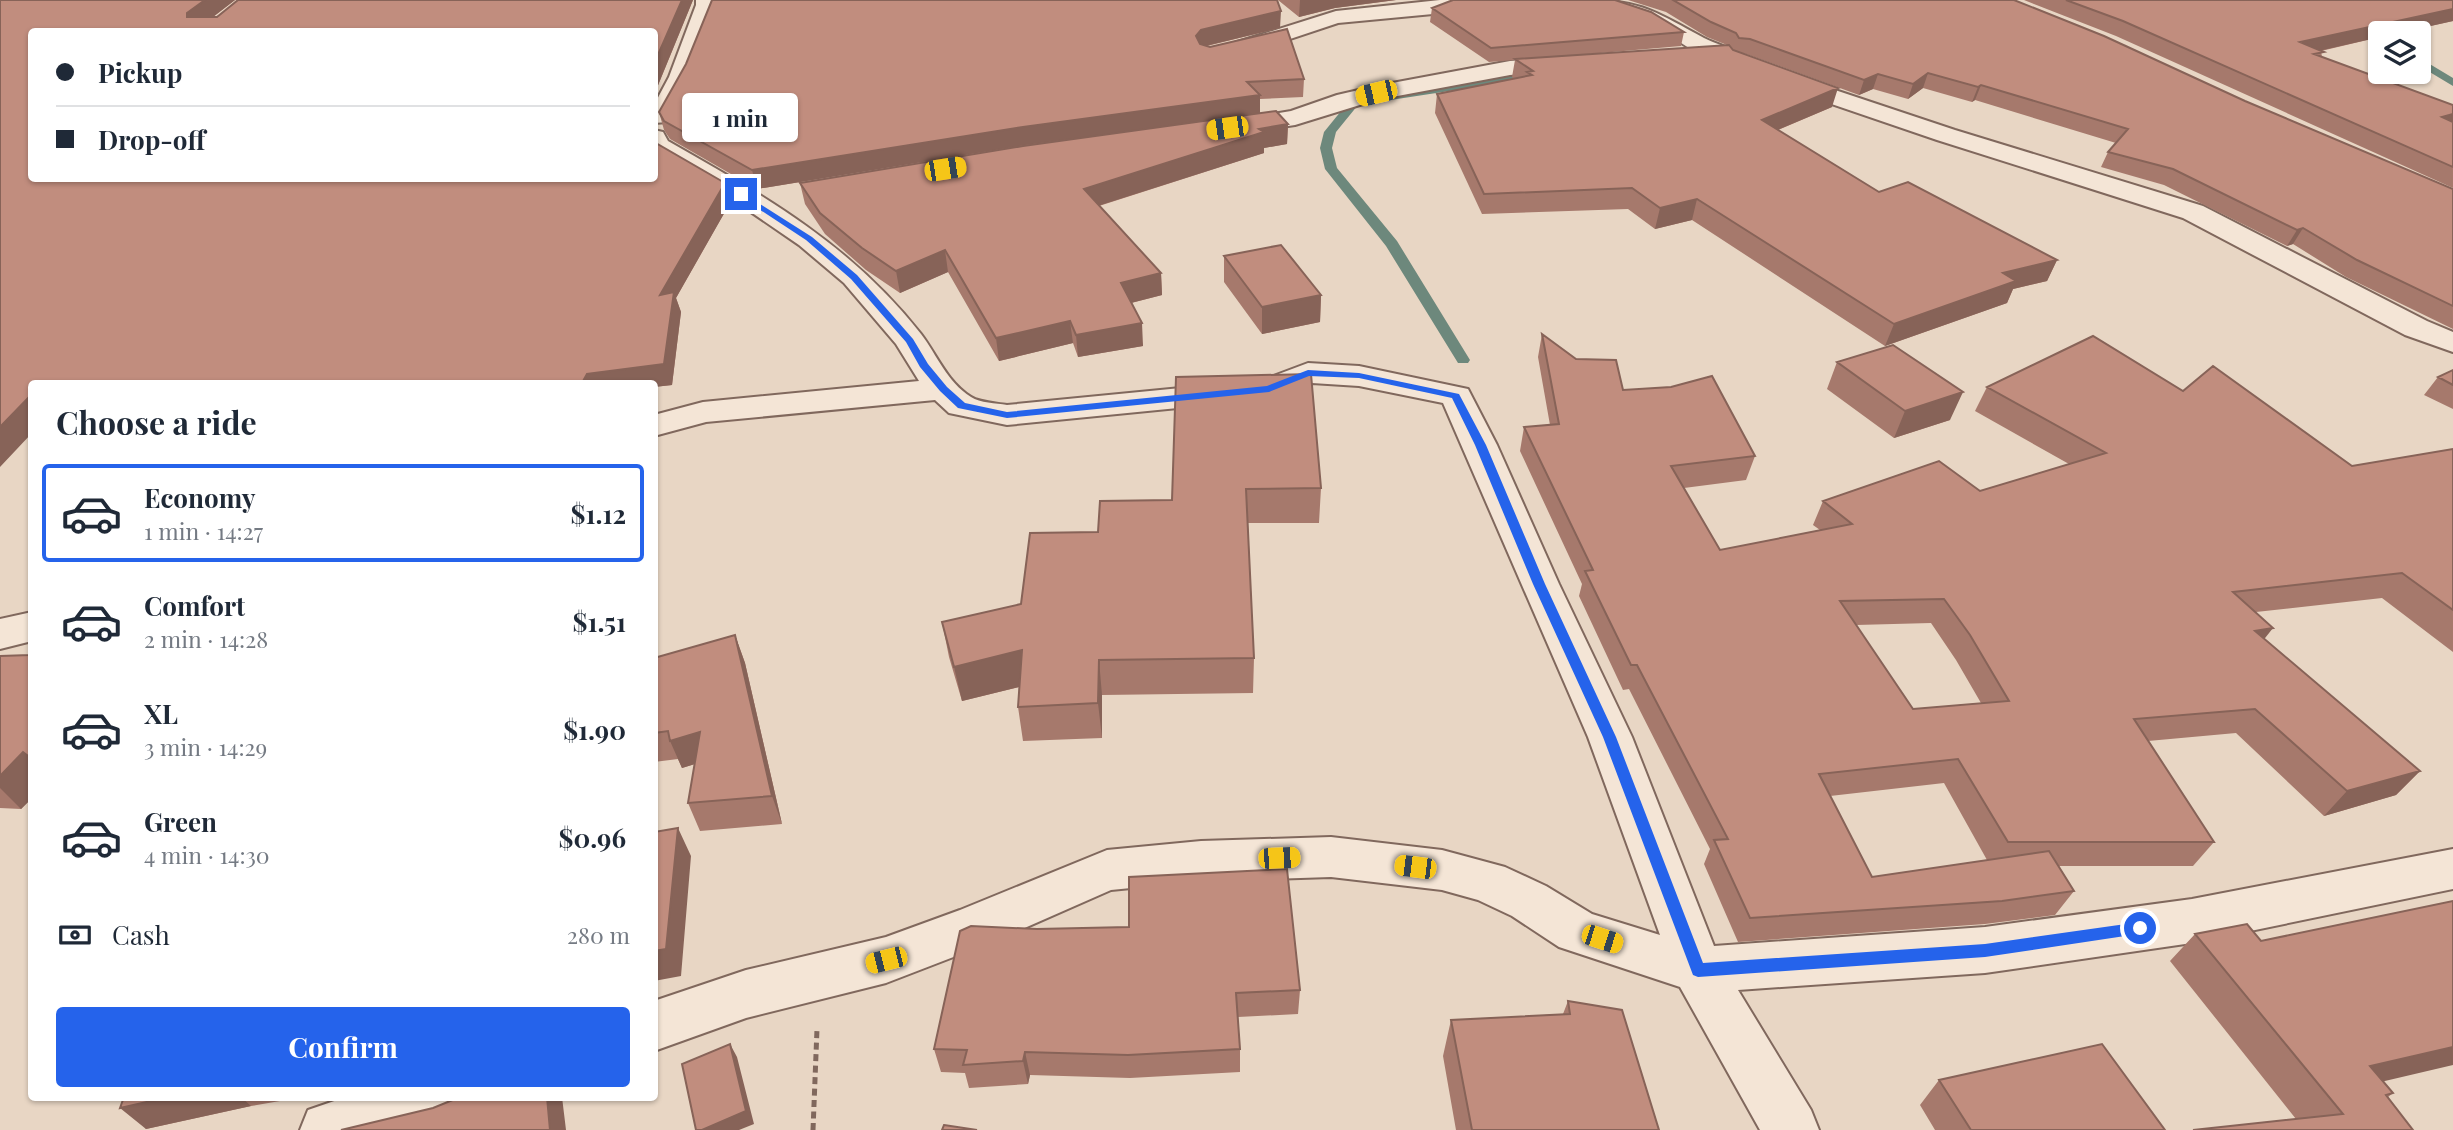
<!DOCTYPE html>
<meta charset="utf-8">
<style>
:root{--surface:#fff;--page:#f6f6f7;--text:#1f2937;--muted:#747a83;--line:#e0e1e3;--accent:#2563eb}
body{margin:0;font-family:"Playfair Display",serif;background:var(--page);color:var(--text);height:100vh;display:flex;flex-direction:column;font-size:26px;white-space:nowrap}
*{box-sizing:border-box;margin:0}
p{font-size:23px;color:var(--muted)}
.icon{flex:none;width:38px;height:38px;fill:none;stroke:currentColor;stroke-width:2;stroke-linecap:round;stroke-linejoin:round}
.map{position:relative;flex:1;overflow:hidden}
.side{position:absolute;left:28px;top:380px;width:630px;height:721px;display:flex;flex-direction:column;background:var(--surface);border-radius:7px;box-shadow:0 2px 5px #0004}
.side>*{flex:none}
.banner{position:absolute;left:28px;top:28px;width:630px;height:154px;border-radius:7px;box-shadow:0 2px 5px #0004;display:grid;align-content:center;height:154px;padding:0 28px;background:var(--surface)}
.buttons{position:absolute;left:2368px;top:21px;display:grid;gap:14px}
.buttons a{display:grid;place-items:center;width:63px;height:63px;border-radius:7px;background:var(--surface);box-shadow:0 2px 5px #0004;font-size:35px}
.end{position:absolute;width:32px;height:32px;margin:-16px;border:9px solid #2563eb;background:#fff;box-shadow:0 0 0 4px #fff}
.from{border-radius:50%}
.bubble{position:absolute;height:49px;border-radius:7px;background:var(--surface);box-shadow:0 2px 5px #0004;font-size:23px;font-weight:700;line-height:49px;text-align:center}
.car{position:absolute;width:21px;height:42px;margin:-21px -10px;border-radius:9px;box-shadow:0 0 5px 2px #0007;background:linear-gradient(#f5c518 24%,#345 0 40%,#f5c518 0 76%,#345 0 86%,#f5c518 0)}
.banner b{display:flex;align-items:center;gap:24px;height:66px;font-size:26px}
.banner b+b{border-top:2px solid var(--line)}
.banner i{width:18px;height:18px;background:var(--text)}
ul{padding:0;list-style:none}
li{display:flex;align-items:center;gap:21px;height:98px;margin:0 14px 10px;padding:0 14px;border:4px solid transparent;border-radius:7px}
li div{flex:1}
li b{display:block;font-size:26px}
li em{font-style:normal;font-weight:700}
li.current{border-color:var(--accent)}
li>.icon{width:63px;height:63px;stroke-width:1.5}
h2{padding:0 28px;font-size:32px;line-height:84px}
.pay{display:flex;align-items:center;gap:18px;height:77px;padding:0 28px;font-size:26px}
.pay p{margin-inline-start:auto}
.button{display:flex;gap:14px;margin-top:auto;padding:14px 28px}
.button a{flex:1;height:80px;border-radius:7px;background:var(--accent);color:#fff;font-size:28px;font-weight:700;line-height:80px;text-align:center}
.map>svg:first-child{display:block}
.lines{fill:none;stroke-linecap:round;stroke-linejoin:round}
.stream{fill:#6d887c;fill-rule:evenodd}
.minor-casing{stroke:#80685d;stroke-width:4}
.path{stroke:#80685d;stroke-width:5;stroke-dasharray:7 4.5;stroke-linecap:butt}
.minor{fill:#f4e5d6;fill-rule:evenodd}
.wall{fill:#a6796c;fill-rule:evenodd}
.shaded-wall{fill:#876358}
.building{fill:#c18d7e;stroke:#876358;stroke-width:2;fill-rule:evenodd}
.route{fill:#2563eb}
</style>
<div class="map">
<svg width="2453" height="1130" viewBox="0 0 2453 1130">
<rect width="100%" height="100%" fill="#e8d6c4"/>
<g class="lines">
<path class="stream" d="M2418,57l35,21v8l-35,-21z
M1536,72l5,3 -1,2 -182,28 -22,27 -4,16 5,20 60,73 73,119 -2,3h-10l-72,-117 -61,-77 -5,-21 4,-16 26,-32z"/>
<g class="minor-casing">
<path id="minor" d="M696,0h20l2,5c-16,40 -26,81 -50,117l-14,1v-18l15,-28 27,-72z
M1440,0h34l-3,4 -38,10 -95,9 -99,33 -8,-2 -3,-5 3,-5 105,-33z
M1588,0c54,0 71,14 116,38 11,6 26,8 33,18l-3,5c-27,7 -61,-27 -85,-38 -18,-8 -39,-12 -58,-19z
M1566,57l8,2 3,5 -3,5 -64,6 -134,25 -81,25 -61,9 -9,-2 -3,-5 3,-5 66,-11 46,-16 39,-9 134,-25z
M1784,73l171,57 248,76 224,115 26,11v20l-48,-17 -222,-117 -246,-78 -161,-55 -4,-5 4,-5z
M654,130l9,2 5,9c98,56 182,103 253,193 16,21 26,48 50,63 9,6 25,6 36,8l256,-25 45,-17 51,3 109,23 29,56 62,139 73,153 82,209 271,-19 207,-28 261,-50v40l-261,54 -207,30 -247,17 73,120 8,20h-59l-80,-143 -121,-40 -47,-31 -34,-16 -36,-10 -111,-13 -130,4 -90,9 -116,51 -109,42 -140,35 -92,33v-50l92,-31 140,-33 74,-27 147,-60 94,-9 130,-4 111,13 63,17 41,19 46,28 68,21 -72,-198 -145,-334 -84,-17 -47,-3 -43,16 -262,26 -58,-12 -14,-13 -229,22 -52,14v-21l49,-13 216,-21 -23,-37 -52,-61 -45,-38 -54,-37 -91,-53z
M32,612v29l-32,8v-30z
M346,1097h125l-8,19 -40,14h-123l8,-20z"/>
</g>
<path class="path" d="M813,1130l4,-101"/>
<use href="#minor" class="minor"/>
</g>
<path class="wall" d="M0,0h235l-22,17h4l21,-17h455l-39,95v-63h-622l693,151 5,20 -54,95 5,14 -9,73 -18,2v-4h-622z
M1278,0h118l-61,8 -36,9z
M1628,0h386l231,101 208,88v140l-107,-52 -53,-33 -6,2 -123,-61 -63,-18 7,-15 8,-9 -141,-43 -3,2 -49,-14 -15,11 -35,-10 -14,6 -113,-41 -5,-1 91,54 -54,23 101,62 178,68 -10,21 -34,8 -6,14 -122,43 -193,-126 -37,9 -27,-20 -146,5 -47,-101 2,-19 77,-15 -2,-2 3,-17 -26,2 -59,-40 2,-14 252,24 -3,14 -115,10 161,-11 -20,-8 -41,-25z
M2024,0h429v21l-54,12h-19v4l-59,14 1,6 131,48v83l-337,-152z
M1280,28l-73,18 97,33 -1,18 -43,2v14l28,11 -1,20 -23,4v5l-165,53 62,67 1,22 -31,8 12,43 -65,11 -5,-14 -74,18 -51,-89 -48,21 -34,-23 -41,-36 -20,-30 -5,-21 225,-38 -268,44 -87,-50 -6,-9 -5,-18 27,-48z
M1224,256l97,39 -1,27 -58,12 -38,-52z
M1542,334l34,25 47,31 132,66 -9,24 -62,8 36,62 100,-20 -7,-5 10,-24 157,-10 89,-27 -94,-53 12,-24 196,4 169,75 101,-17v203l-71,-54 -126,14 9,27 155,132 -24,24 -72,21 -88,-83 -88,8 66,101 -21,24h-134l15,25 -19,24 -70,9 -247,18 -34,-78 6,-15 -81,-160 -6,1 -44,-94 3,-12 -62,-133 4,-24 26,-2 -12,-68zM1931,623l25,37 25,43 -68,6 -57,-84zM1944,783l43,77 -115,17 -42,-81z
M1837,362l113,58 -56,18 -67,-49z
M2453,370v39l-29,-14 14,-18z
M1176,377l145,111 -2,35h-71l6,135 -1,35 -151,2v43l-79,3 -5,-34 1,-20 -57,14 -13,-44 -7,-35 79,-18 77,-72 74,-32z
M735,635l10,28 37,161 -82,7 -12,-28 7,-39 -13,4 -4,-9 -24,3v-104z
M32,653v145l-11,11 -21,-1v-152l30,-1z
M960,931l340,59 -2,24 -60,3 2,32v23l-110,6 -100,-3 -2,9 -59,4 -4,-15 -24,-1 -7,-23z
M2195,934l188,148 10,11 -5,4 25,33 -117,-11 -126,-158z
M1568,1001l91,129h-203l-13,-74 8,-36 112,-6z
M1939,1080l226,50h-230l-15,-25z
M124,1097h179l-52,9 -105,23z"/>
<path class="shaded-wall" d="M205,0h30l-39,30 -9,-13v-4z
M682,0h11l-39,95v-31z
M1300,0h96l-61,8 -36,9z
M2453,9v12l-54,12h-19v4l-88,20 8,-15z
M1281,11l-1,17 -79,19 -5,-11 5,-6z
M1928,73l-5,15 -15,11 5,-15z
M1878,74l-5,15 -14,6 5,-15z
M1981,85l-6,15 -3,2 6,-15z
M1838,88l-6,19 -76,32 6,-19z
M1260,95v19l-235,31 -268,44 -5,-19 271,-43z
M2453,114v12l-11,-9z
M1288,124l-1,20 -23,4v5l-179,57 -1,-21 175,-60z
M725,183l5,20 -54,95 5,14 -9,73 -18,2v-4h-72l5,-9 73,-79z
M1697,199l-5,21 -37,9 5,-21z
M2303,228l-10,16 -6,2 10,-16z
M945,250l3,22 -48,21 -4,-22z
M2057,260l-10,21 -34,8 -6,14 -122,43 9,-22 109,-51z
M1161,273l1,22 -39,10 -2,-22z
M1321,295l-1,27 -58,12v-27z
M1070,321l3,22 -74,18 -3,-23z
M1142,323l1,23 -65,11 -2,-22z
M1963,392l-13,28 -56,18 11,-27z
M32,394v39l-32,34v-40z
M2273,628l-19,24 1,-21z
M735,635l10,28 37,161 -10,-28z
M1022,650l5,35 -65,16 -8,-34z
M1099,660l3,35v43l-4,-35z
M700,732l11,27 -29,9 -12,-27z
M23,752l9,8v38l-11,11 -21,-21v-12z
M2420,771l-24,24 -72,21 23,-25z
M678,828l13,28 -10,120 -27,5v-30z
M730,1044l7,13 17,67 -15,6h-37z
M2453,1047v18l-115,27 32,-26z
M1025,1052l5,23 -2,9 -5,-23z
M169,1097h72l10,9 -105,23 -26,-21z
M547,1097h15l4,33h-16z"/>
<path class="building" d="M0,0h205l-18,13v4h30l21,-17h444l-28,64v-32h-622v146h622v-36l71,41 -65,112 14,-3 -10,72 -77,10 -5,9h-486l-22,-2h-30l-2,2h-10v11l-32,33z
M712,0h565l4,11 -80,19 -5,6 4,8 10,3 77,-18 17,50 -57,3 13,13 -237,32 -271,43 -88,-49 -5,-9 27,-48z
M1453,0h162l36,12 33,20 -193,16 -59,-40z
M1673,0h341l90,36 141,65 208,88v117l-96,-46 -54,-32 -6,2 -124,-61 -65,-17 20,-23 -147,-44 -3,2 -50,-14 -15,11 -35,-10 -14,6 -114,-41 -11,-1 -3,-5 -25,-11z
M2066,0h387v9l-153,33 24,10 -10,2 139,51v9l-11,3 11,5v45l-330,-146z
M1729,45l4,5 105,38 -76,32 117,72 29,-10 149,78 -54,13 13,8 -122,43 -197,-125 -37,9 -28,-20 -148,6 -47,-100 95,-19 -5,-3 6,-1 -18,-12z
M1276,111l12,13 -29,5 5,3 -180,57 77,84 -40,10 21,40 -66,12 -6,-14 -74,17 -51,-88 -49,21 -34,-23 -42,-35 -20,-30 223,-37z
M1281,245l40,50 -59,12 -38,-51z
M1542,334l34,25 40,1 7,30 48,-3 41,-11 43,80 -84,10 49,84 132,-26 -29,-23 116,-40 41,30 126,-38 -119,-66 106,-51 90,55 30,-25 139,100 101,-17v161l-51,-37 -169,19 40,36 -18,3 165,140 -73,20 -92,-82 -121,10 80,123h-206l-50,-83 -139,15 53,103 177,-26 25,40 -72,10 -252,17 -36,-78 14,-1 -91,-174h-6l-46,-94 8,-1 -69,-143 35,-3zM1944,599l26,36 39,66 -96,8 -73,-108z
M1893,345l70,47 -58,19 -68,-49z
M2453,370v15l-15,-8z
M1311,374l10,114 -75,1 8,169 -155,2 -1,43 -80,4 4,-57 -68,17 -12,-45 79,-18 9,-71 68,-1 2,-31 72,-1 4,-123z
M735,635l37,161 -84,7 12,-71 -30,9 -2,-10 -14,2v-75z
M32,653v106l-9,-7 -23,24v-120l30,-1z
M678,828l-12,121 -12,2v-119z
M1287,869l13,121 -64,3 4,56 -112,6 -103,-3 -2,9 -60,4 4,-15 -33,-1 26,-118 11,-5 66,3 92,-2v-50z
M2453,901v146l-83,19 23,27 -7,2 27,35h-220l150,-16 -148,-180 52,-10 14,17z
M1568,1001l54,9 37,120h-187l-21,-110 119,-6z
M730,1044l16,67 -44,19h-6l-14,-66z
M2102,1044l63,86h-194l-32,-50z
M124,1097h45l-49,11z
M460,1097h87l3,33h-209l92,-22z
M944,1125l33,5h-35z"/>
<path class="route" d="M741,192l71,45 45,38 56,64 15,25 19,23 18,16 42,9 260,-26 41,-16 51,3 100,21 27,51 59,139 71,153 87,226 282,-19 155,-22 7,6 -2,5 -160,24 -287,20 -5,-2 -90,-238 -70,-153 -58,-139 -23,-47 -93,-20 -50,-2 -40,16 -262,26 -49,-10 -18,-17 -20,-24 -14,-25 -55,-63 -45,-39 -67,-44z"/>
</svg>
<div class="buttons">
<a><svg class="icon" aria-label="layers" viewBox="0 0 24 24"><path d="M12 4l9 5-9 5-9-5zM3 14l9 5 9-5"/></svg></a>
</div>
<i class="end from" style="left:2140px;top:928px"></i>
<i class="end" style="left:741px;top:194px"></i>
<div class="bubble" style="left:682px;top:93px;width:116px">1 min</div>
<i class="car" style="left:1376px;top:93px;rotate:257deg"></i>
<i class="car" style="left:1227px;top:128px;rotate:262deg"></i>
<i class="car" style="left:945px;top:169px;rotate:81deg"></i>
<i class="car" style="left:1279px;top:858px;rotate:88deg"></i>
<i class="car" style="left:1415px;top:867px;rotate:277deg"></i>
<i class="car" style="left:1602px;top:939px;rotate:108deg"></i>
<i class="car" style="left:886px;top:960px;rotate:256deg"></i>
<div class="banner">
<b><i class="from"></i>Pickup</b>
<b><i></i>Drop-off</b>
</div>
<section class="side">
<h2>Choose a ride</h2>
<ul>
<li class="current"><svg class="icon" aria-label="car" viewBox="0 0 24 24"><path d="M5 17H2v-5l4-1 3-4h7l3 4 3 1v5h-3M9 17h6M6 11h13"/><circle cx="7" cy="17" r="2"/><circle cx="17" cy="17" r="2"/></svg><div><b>Economy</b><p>1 min · 14:27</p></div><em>$1.12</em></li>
<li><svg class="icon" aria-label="car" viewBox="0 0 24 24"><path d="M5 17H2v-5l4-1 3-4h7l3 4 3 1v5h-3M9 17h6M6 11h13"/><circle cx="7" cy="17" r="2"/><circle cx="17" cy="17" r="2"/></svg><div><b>Comfort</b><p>2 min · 14:28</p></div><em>$1.51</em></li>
<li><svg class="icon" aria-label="car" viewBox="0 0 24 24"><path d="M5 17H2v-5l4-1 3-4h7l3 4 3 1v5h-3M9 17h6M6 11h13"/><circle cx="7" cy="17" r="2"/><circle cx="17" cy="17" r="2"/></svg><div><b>XL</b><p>3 min · 14:29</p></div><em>$1.90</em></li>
<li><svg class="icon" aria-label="car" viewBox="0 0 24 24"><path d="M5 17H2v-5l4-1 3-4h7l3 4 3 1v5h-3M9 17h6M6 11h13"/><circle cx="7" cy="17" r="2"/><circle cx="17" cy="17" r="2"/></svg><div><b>Green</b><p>4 min · 14:30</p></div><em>$0.96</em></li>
</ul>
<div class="pay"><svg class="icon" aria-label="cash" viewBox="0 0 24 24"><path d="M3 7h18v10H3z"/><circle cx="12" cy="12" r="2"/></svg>Cash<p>280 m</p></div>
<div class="button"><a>Confirm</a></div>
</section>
</div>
